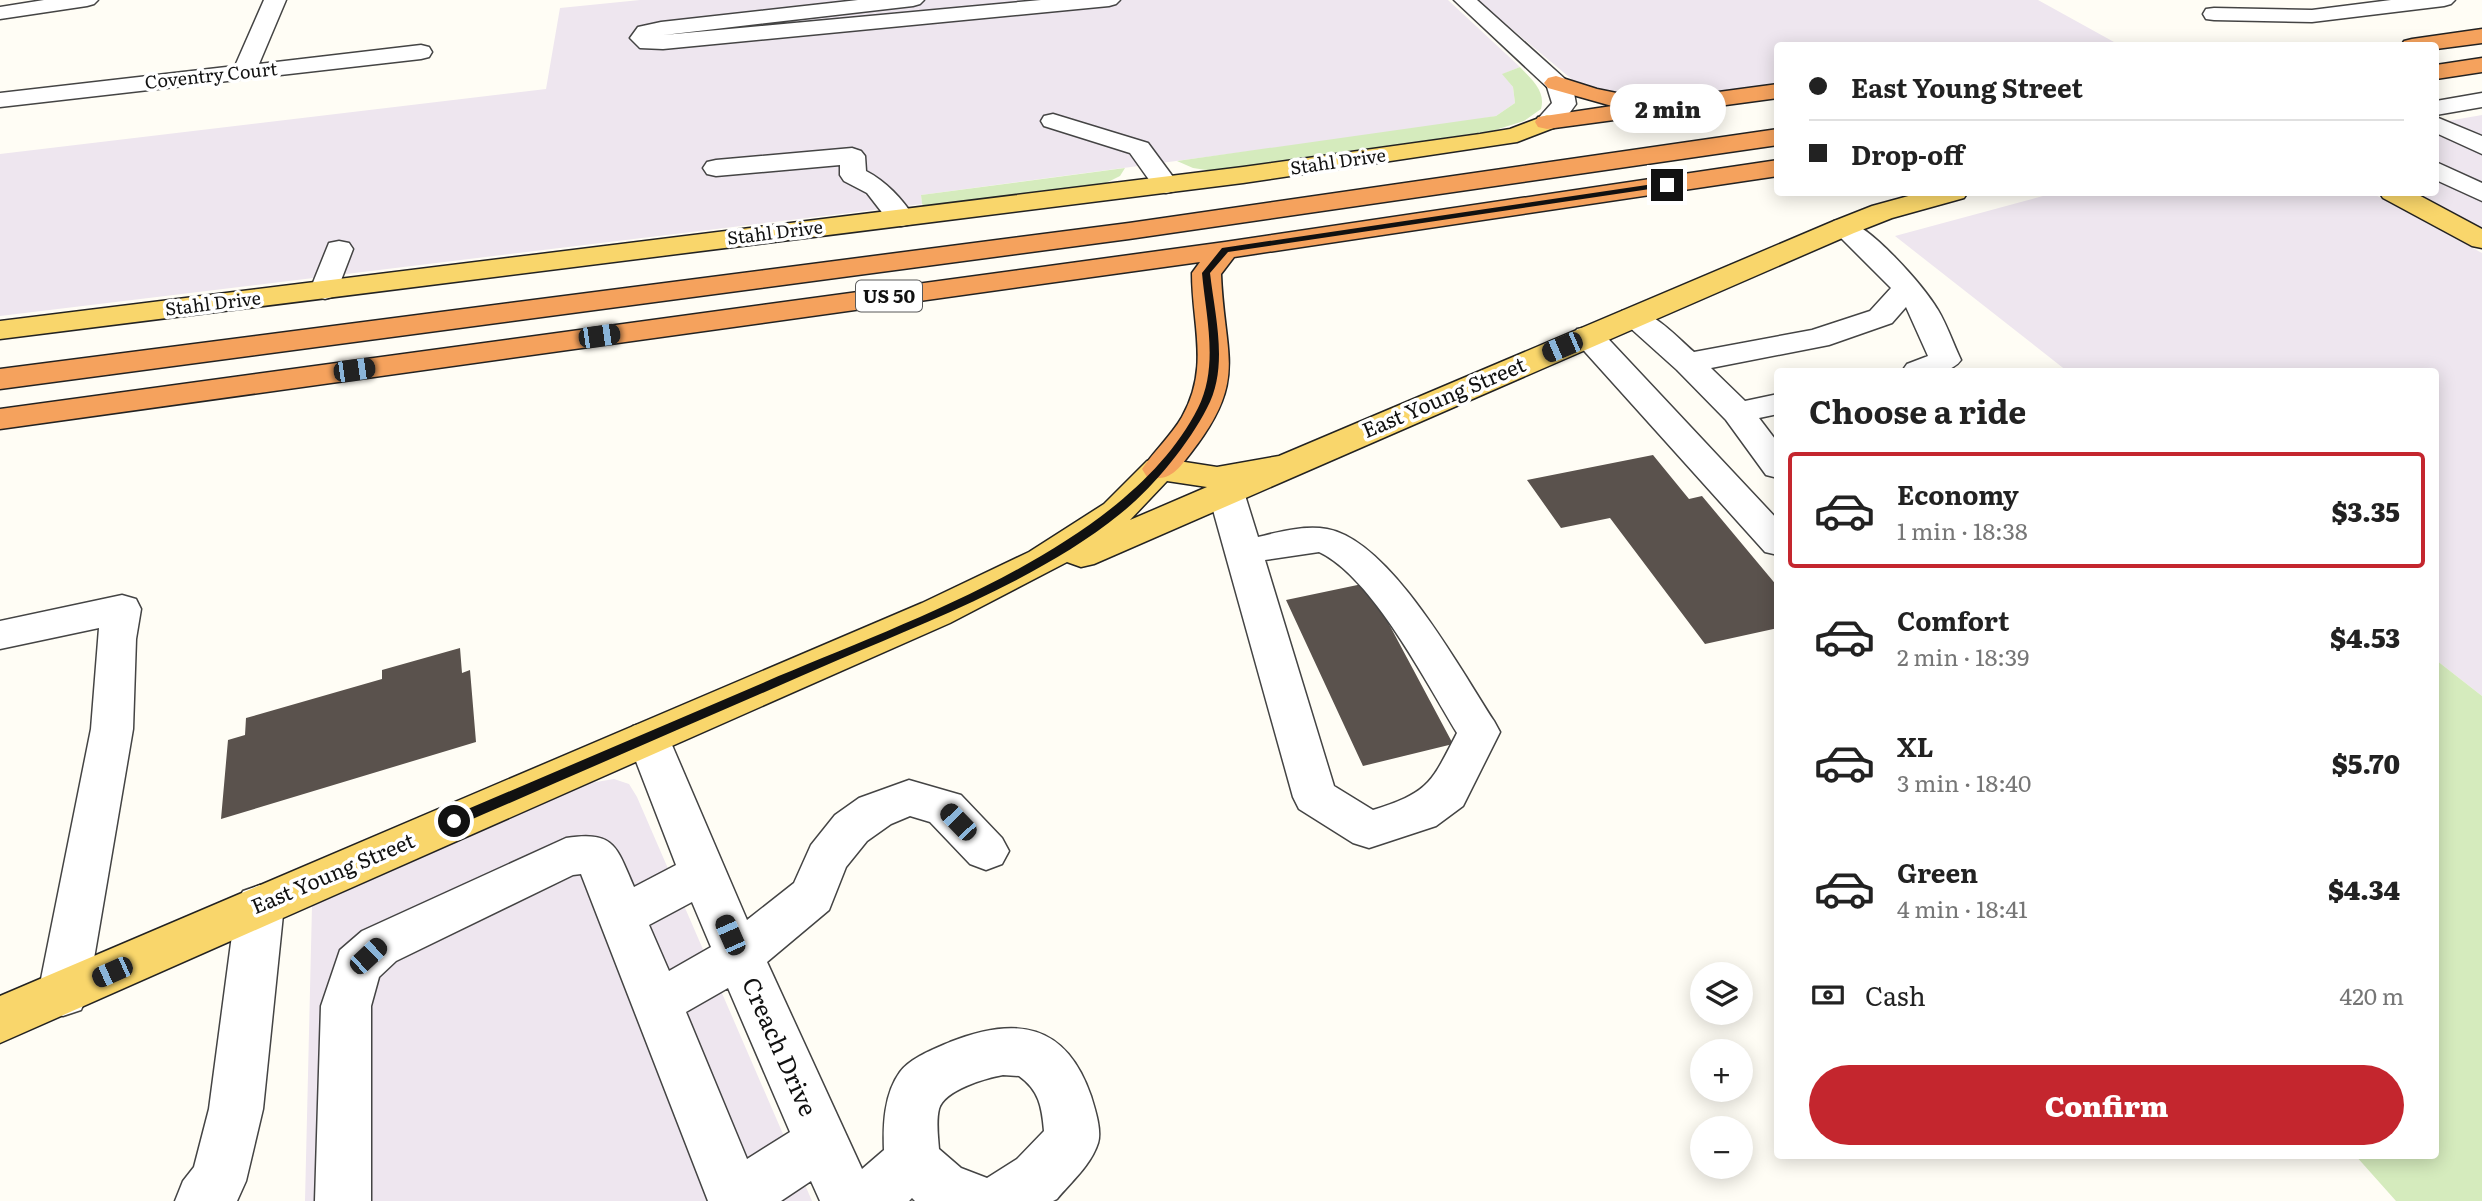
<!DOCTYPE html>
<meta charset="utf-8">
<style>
:root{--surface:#fff;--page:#f2f2f2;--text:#222;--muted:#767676;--line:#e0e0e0;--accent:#c4262e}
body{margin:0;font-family:Literata,serif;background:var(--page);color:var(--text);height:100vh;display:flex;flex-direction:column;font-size:26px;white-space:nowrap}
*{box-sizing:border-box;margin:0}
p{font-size:23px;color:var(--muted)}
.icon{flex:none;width:38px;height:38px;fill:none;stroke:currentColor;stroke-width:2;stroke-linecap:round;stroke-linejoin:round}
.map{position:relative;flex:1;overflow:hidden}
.side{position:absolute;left:1774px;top:368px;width:665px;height:791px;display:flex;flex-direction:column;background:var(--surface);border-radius:7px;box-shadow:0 4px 18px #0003}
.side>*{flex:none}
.hud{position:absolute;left:1774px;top:42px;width:665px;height:154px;border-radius:7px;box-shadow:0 4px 18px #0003;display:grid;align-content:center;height:154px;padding:0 35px;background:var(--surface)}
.buttons{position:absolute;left:1690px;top:962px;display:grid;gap:14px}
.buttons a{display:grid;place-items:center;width:63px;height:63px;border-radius:50%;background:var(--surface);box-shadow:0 4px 18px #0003;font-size:35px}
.end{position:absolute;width:32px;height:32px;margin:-16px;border:9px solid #111;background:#fff;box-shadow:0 0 0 4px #fff}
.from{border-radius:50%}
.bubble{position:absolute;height:49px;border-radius:24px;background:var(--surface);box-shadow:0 4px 18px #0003;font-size:23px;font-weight:800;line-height:49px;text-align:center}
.car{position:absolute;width:21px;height:42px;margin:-21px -10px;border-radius:9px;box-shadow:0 0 5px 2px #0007;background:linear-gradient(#222 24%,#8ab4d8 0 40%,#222 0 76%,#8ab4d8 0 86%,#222 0)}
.hud b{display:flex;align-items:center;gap:24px;height:66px;font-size:26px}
.hud b+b{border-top:2px solid var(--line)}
.hud i{width:18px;height:18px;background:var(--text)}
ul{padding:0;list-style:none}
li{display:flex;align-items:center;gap:21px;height:116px;margin:0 14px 10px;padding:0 21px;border:4px solid transparent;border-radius:7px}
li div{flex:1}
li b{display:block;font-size:26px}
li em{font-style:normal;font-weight:800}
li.selected{border-color:var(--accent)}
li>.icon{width:63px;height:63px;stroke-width:1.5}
h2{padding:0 35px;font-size:32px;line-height:84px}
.pay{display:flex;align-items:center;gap:18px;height:77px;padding:0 35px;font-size:26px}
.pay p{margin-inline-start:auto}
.primary-button{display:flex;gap:14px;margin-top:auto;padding:14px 35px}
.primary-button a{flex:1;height:80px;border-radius:42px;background:var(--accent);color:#fff;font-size:28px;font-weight:800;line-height:80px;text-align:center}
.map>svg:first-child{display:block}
.industrial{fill:#eee6ef}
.green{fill:#d5ebbd}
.building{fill:#5a524d}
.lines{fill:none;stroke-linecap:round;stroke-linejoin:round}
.minor-casing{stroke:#444;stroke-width:3}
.major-casing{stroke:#222;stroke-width:3}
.highway-casing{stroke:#222;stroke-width:3}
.minor{fill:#fff;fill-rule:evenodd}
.major{fill:#f9d66b;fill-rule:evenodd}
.highway{fill:#f5a25d;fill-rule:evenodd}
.route{fill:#111}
.labels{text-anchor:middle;stroke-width:7;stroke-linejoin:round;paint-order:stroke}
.far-street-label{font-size:18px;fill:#111;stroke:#fff}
.shield{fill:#fff;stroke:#585858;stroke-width:2}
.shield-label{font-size:19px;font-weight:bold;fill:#111}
.street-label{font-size:21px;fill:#111;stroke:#fff}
.near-street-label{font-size:24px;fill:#111;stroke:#fff}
</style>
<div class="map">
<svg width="2482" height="1201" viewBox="0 0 2482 1201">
<rect width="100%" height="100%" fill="#fffdf5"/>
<path class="industrial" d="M640,0h808l72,67 -17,7 10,13 2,16 -19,13 -42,8 -533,71 1,9 -922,112v-162l546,-65 14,-81z
M1477,0h561l76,42 -30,4h-306v39l-114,14h-32l-25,-4 -32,-13z
M2482,115v115l-72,-37 26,-1v-69z
M2370,192l112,61v443l-46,-36v-289h-369l-172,-135 159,-43z
M614,779l15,5 8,13 175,404h-507l7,-295 278,-123z"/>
<path class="green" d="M1520,67c12,13 26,24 21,42l-17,12 -32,10 -279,40 -20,-3 -16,-7 319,-45 19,-13 -2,-16 -11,-13z
M1125,168l-5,8 -14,7 -178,27 -6,-6 -1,-9z
M2436,660l46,36v505h-86l-41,-46h81z"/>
<path class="building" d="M1653,455l36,44 13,-3 76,91v41l-73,16 -95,-126 -49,10 -34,-48z
M1367,583l86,161 -90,22 -77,-166z
M460,648l2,25 8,-3 6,72 -255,77 7,-79 17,-5 1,-17 136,-39v-9z"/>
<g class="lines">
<g class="minor-casing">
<path id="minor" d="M44,0h54l-4,4 -7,2 -87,13v-12z
M264,0h22l-27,64 162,-19 8,2 3,5 -3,5 -8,2 -421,48v-14l235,-27z
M858,0h66l-4,4 -7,2 -249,29 377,-35h79l-4,4 -7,2 -446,43 -23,-1 -10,-10 8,-11 23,-5z
M1454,0h23l87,78 10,15 2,11c-10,14 -20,28 -38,23l-3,-5 17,-19 -5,-16z
M2391,0h64l-4,4 -7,2 -132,16 -98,-2 -8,-1 -3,-5 3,-5 8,-1 98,2z
M2482,93v14l-46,8v-14z
M1053,114l95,29 31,42 -4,6 -9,2 -9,-2 -27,-38 -86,-27 -3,-5 3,-5z
M2436,117l46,19v18l-46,-21z
M852,148l9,3 4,5 1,15c21,11 35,27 49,47l-4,6 -10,2 -10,-2 -24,-31 -23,-12 -4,-6v-10l-124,11 -9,-2 -4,-6 4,-6 9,-2z
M2436,162l46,21v18l-46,-21z
M1844,219c27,7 79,66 94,91 9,15 15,33 23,50 -12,17 -40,11 -59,11l5,-7 21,-8 -22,-49 -14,16 -63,22 -118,23 34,33 33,-7v20l-19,4 19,25v35l-12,-3 -40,-55 -49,-50 -59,-53 4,-6c27,-7 53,25 72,41l118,-22 58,-19 21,-23 -61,-61 4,-6z
M339,241l10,2 4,6 -18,47 -10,3 -10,-3 -5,-6 19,-47z
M1588,327l11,2 179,191v35l-13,-3 -188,-209 -4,-7 4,-7z
M1226,481l12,3 6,8 14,45c21,-5 46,-12 69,-8 63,11 133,140 167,192l6,11 -37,74 -27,20 -67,22 -16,-5 -54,-34 -6,-12 -85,-305 6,-8zM1319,552c53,25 107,130 138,181 -26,50 -27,59 -84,77l-39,-24 -69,-226z
M122,595l14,4 5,10 -5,30 -3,90 -45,265 -7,16 -18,6 -18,-6 -7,-16 53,-265 8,-101 -99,21v-28z
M648,722l15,4 6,12 78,182 47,-37 17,-38 24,-30 24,-17 50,-18 52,15 41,43 7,13 -7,13 -16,6 -16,-6 -40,-42 -20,-6 -19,8 -24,17 -21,26 -17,43 -62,52 95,207 22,-19c-1,-25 0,-56 16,-78 10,-14 34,-23 50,-30 66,-26 116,-19 141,54 4,13 11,34 7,47 -7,22 -27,39 -41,56l-4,2h-138l-3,-3 -3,3h-89l-9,-20 -30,20h-73l-127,-327 -8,1 -177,86 -17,16 -8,29v195h-56l6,-195 19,-56 22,-19 204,-93c49,-7 50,8 68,49l42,-22 -49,-127 6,-12zM692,902l19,45 -42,24 -20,-46zM728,988l62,144 -43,27 -61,-147zM1003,1075l16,1c20,14 23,31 25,55l-27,28 -30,19 -26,-10 -22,-19c-1,-13 -3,-28 0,-40 5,-19 47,-31 64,-34z
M260,885l17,6 7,14 -21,204 -17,72 -9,20h-62l8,-20 11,-14 15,-58 27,-204 7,-14z"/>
</g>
<g class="major-casing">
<path id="major" d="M1547,115l9,2 3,5 -3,5 -39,15 -274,41 -1243,156v-18l1243,-154 237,-33 30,-5z
M1923,192h45l-4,6 -72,20 -38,15 -760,331 -13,3 -14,-5 -117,61 -950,420v-47l922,-393 107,-51 75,-48 43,-43 12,-3 58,9 62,-11 555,-235 38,-15zM1167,481l40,6 -77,33z
M2379,192h34l69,37v19l-10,-2 -89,-48z"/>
</g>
<g class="highway-casing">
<path id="highway" d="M2482,29v14l-46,6v-3h-35l3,-5 8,-2z
M2482,58v14l-46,7v-14z
M1556,76l41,13 44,9 3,4 134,-18v14l-231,31 -9,-2 -3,-5 3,-5 74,-11 -64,-18 -4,-5 4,-5z
M1778,129v16l-649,94 -1129,150v-20l1129,-146z
M1778,160v16l-544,81 -13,17c3,83 28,105 -31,180 -13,17 -21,28 -43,23l-5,-8c12,-18 29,-33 40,-52 28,-50 10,-91 10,-144l8,-11 -1200,167v-20l1225,-167z"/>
</g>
<use href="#minor" class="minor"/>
<use href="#major" class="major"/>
<use href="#highway" class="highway"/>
</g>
<path class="route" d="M1667,182l3,4 -442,66 -18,21c5,44 19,94 -3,135 -19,37 -55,81 -87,106 -79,64 -189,106 -282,146 -126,55 -253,110 -379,165h-10v-8c106,-45 211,-90 316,-135 137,-59 362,-134 433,-274 21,-42 8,-91 4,-135l20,-25z"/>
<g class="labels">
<g class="far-street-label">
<text transform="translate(211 76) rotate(-6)" y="6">Coventry Court</text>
<text transform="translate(1338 162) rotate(-8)" y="6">Stahl Drive</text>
<text transform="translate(775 233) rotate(-7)" y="6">Stahl Drive</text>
<text transform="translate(213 304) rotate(-7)" y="6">Stahl Drive</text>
</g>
<rect class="shield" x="856" y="280.5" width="66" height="31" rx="5"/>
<g class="shield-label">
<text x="889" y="303">US 50</text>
</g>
<g class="street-label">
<text transform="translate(1444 398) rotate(-23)" y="7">East Young Street</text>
<text transform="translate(333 874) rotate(-23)" y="7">East Young Street</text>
</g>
<g class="near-street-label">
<text transform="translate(779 1047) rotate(66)" y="8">Creach Drive</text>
</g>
</g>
</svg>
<div class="buttons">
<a><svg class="icon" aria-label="layers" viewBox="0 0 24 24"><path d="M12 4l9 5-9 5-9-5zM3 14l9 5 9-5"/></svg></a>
<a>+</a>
<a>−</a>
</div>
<i class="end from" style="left:454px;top:821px"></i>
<i class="end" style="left:1667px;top:185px"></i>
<div class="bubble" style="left:1610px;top:84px;width:116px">2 min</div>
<i class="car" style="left:599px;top:336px;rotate:82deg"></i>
<i class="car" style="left:1562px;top:347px;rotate:247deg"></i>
<i class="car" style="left:354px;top:370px;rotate:82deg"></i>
<i class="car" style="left:958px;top:822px;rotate:316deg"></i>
<i class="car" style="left:730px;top:935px;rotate:336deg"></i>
<i class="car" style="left:368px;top:956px;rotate:47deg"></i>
<i class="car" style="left:112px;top:972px;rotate:246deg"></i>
<div class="hud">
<b><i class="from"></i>East Young Street</b>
<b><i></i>Drop-off</b>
</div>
<section class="side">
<h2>Choose a ride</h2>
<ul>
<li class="selected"><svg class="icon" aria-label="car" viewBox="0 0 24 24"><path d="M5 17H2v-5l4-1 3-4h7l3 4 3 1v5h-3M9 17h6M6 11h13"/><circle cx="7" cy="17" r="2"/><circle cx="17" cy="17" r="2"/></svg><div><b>Economy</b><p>1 min · 18:38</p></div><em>$3.35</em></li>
<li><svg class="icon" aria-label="car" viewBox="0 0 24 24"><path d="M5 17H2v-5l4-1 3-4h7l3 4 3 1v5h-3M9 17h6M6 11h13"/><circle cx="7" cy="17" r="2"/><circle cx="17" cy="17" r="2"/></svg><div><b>Comfort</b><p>2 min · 18:39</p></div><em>$4.53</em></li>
<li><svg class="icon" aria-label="car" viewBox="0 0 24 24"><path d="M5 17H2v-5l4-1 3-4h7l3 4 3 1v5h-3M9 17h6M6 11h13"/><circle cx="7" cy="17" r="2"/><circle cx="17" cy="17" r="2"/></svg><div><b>XL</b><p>3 min · 18:40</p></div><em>$5.70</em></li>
<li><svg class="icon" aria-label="car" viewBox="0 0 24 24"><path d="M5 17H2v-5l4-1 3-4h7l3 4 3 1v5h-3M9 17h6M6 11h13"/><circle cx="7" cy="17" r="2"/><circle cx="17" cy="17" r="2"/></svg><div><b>Green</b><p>4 min · 18:41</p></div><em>$4.34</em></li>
</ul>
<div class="pay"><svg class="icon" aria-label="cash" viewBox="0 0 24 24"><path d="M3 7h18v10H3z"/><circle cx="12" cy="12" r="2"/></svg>Cash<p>420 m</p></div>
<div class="primary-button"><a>Confirm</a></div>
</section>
</div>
